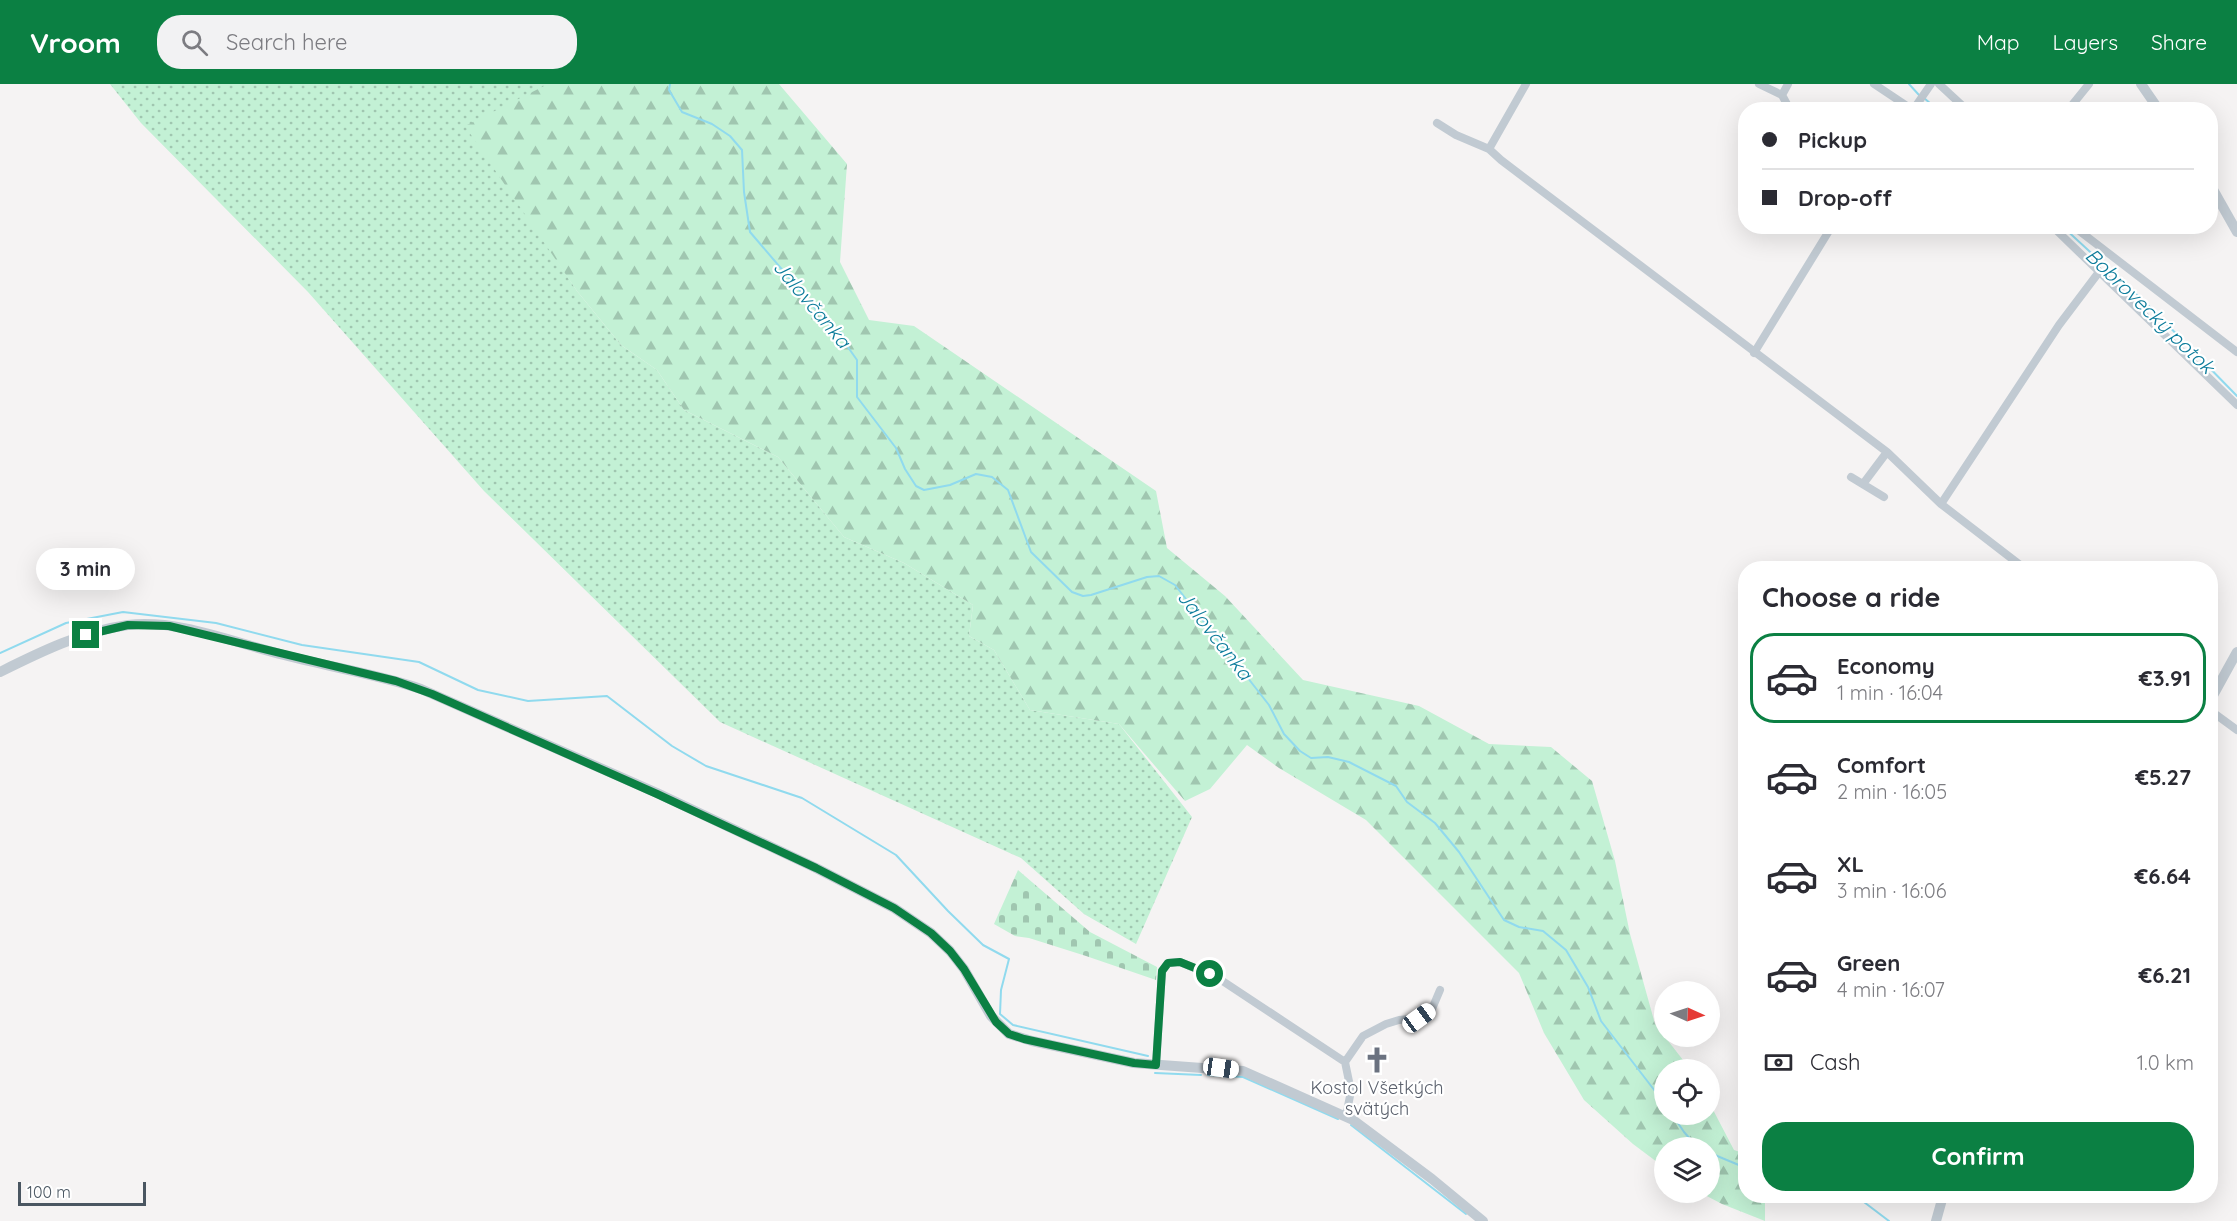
<!DOCTYPE html>
<meta charset="utf-8">
<style>
:root{--surface:#fff;--page:#f2f2f3;--text:#2b2b33;--muted:#7c7c81;--line:#e1e1e2;--accent:#0b8043}
body{margin:0;font-family:Quicksand,sans-serif;background:var(--page);color:var(--text);height:100vh;display:flex;flex-direction:column;font-size:22px;white-space:nowrap}
*{box-sizing:border-box;margin:0}
p{font-size:20px;color:var(--muted)}
.icon{flex:none;width:33px;height:33px;fill:none;stroke:currentColor;stroke-width:2;stroke-linecap:round;stroke-linejoin:round}
.map{position:relative;flex:1;overflow:hidden}
.drawer{position:absolute;left:1738px;top:477px;width:480px;height:642px;display:flex;flex-direction:column;background:var(--surface);border-radius:24px;box-shadow:0 6px 24px #0002}
.drawer>*{flex:none}
.banner{position:absolute;left:1738px;top:18px;width:480px;height:132px;border-radius:24px;box-shadow:0 6px 24px #0002;display:grid;align-content:center;height:132px;padding:0 24px;background:var(--surface)}
.needle{width:39px;rotate:93deg}
.fabs{position:absolute;left:1654px;top:897px;display:grid;gap:12px}
.fabs a{display:grid;place-items:center;width:66px;height:66px;border-radius:50%;background:var(--surface);box-shadow:0 6px 24px #0002;font-size:30px}
.scale{position:absolute;left:18px;bottom:15px;width:128px;box-sizing:border-box;padding-left:6px;border:3px solid #4a5661;border-top:0;font-size:16px;line-height:21px;white-space:nowrap;color:#4a5661;-webkit-text-stroke:4px #fff;paint-order:stroke}
.end{position:absolute;width:27px;height:27px;margin:-14px;border:8px solid #0b8043;background:#fff;box-shadow:0 0 0 3px #fff}
.from{border-radius:50%}
.bubble{position:absolute;height:42px;border-radius:21px;background:var(--surface);box-shadow:0 6px 24px #0002;font-size:20px;font-weight:700;line-height:42px;text-align:center}
.car{position:absolute;width:18px;height:36px;margin:-18px -9px;border-radius:8px;box-shadow:0 0 4px 2px #0007;background:linear-gradient(#fff 24%,#345 0 40%,#fff 0 76%,#345 0 86%,#fff 0)}
.banner b{display:flex;align-items:center;gap:21px;height:57px;font-size:22px}
.banner b+b{border-top:2px solid var(--line)}
.banner i{width:15px;height:15px;background:var(--text)}
ul{padding:0;list-style:none}
li{display:flex;align-items:center;gap:18px;height:90px;margin:0 12px 9px;padding:0 12px;border:3px solid transparent;border-radius:24px}
li div{flex:1}
li b{display:block;font-size:22px}
li em{font-style:normal;font-weight:700}
li.selected{border-color:var(--accent)}
li>.icon{width:54px;height:54px;stroke-width:1.5}
h2{padding:0 24px;font-size:27px;line-height:72px}
.pay{display:flex;align-items:center;gap:15px;height:66px;padding:0 24px;font-size:22px}
.pay p{margin-inline-start:auto}
.action{display:flex;gap:12px;margin-top:auto;padding:12px 24px}
.action a{flex:1;height:69px;border-radius:24px;background:var(--accent);color:#fff;font-size:24px;font-weight:700;line-height:69px;text-align:center}
header{display:flex;align-items:center;gap:36px;box-sizing:border-box;height:84px;padding:0 30px;background:var(--accent);color:#fff}
header strong{font-size:28px}
nav{display:flex;gap:33px;margin-inline-start:auto;font-size:21px}
.search{width:420px;height:54px;background:var(--page);display:flex;align-items:center;gap:15px;box-sizing:border-box;padding:0 21px;border-radius:24px;color:var(--muted);font-size:22px}
.map>svg:first-child{display:block}
.grass{fill:url(#grass-dots)}
.forest{fill:url(#forest-firs)}
.cemetery{fill:url(#cemetery-stones)}
.lines{fill:none;stroke-linecap:round;stroke-linejoin:round}
.stream{stroke:#90daee;stroke-width:2}
.minor{stroke:#c1cad2;stroke-width:8}
.tertiary{stroke:#c1cad2;stroke-width:10}
.route{stroke:#0b8043;stroke-width:8}
.labels{text-anchor:middle;stroke-width:4.5;stroke-linejoin:round;paint-order:stroke}
.worship-label{font-size:18px;fill:#5b616d;stroke:#fff}
.water-label{font-size:20px;font-style:italic;fill:#0c7c9b;stroke:#fff}
</style>
<header>
<strong>Vroom</strong>
<div class="search"><svg class="icon" aria-label="search" viewBox="0 0 24 24"><circle cx="10" cy="10" r="6"/><path d="M15 15l6 6"/></svg>Search here</div>
<nav><a>Map</a><a>Layers</a><a>Share</a></nav>
</header>
<div class="map">
<svg width="2237" height="1137" viewBox="0 0 2237 1137">
<defs>
<pattern id="grass-dots" width="8" height="8" patternUnits="userSpaceOnUse" patternTransform="scale(1.5)"><rect width="8" height="8" fill="#c3f1d5"/><path d="M2 2h.1M6 6h.1" fill="none" stroke="#a0c6b0" stroke-width="1.8" stroke-linecap="round"/></pattern>
<pattern id="forest-firs" width="22" height="20" patternUnits="userSpaceOnUse" patternTransform="scale(1.5)"><rect width="22" height="20" fill="#c3f1d5"/><path d="M5 1l3.5 6h-7zM16 11l3.5 6h-7z" fill="#a0c6b0"/></pattern>
<pattern id="cemetery-stones" width="16" height="16" patternUnits="userSpaceOnUse" patternTransform="scale(1.5)"><rect width="16" height="16" fill="#c3f1d5"/><path d="M2 7V4a2 2 0 0 1 4 0v3zM10 15v-3a2 2 0 0 1 4 0v3z" fill="#a0c6b0"/></pattern>
</defs>
<rect width="100%" height="100%" fill="#f5f3f3"/>
<path class="grass" d="M110,0h439l-16,140 44,67 44,54 36,25 27,40 94,47 66,80 60,26 69,42 -4,31 25,14 36,60 89,14 73,93 -56,127 -52,-30 -63,-56 -301,-136 -236,-231 -176,-199 -167,-169z"/>
<path class="forest" d="M548,0h231l68,80 -7,98 29,58 45,6 242,165 11,57 58,48 78,84 116,26 70,38 62,3 41,34 23,80 15,73 25,90 35,45 -25,1v44h45v-10l24,46 12,4v42h19v25l-43,-17 -21,-11 9,-1v-44h-45v20l-32,-24 -49,-44 -40,-67 -25,-60 -153,-153 -87,-52 -32,-23 -37,44 -25,12 -66,-77 -89,-14 -36,-60 -25,-14 4,-31 -69,-42 -60,-26 -66,-80 -94,-47 -27,-40 -36,-25 -44,-54 -112,-165z"/>
<path class="cemetery" d="M1018,786l72,62 67,35 -1,13 -70,-24 -57,-18 -14,-2 -21,-12z"/>
<g class="lines">
<path class="stream" d="M670,0l-1,6 13,22 30,12 18,12 12,14 2,42 6,40 82,96 11,6 2,9 12,17v37l39,51 9,21 11,17 8,4 26,-5 26,-11 16,3 16,13 23,62 41,40 11,4 8,-1 56,-18 12,-1 16,9 94,120 15,29 16,17 11,7 17,-1 21,5 47,24 11,16 28,21 24,29 45,68 15,7 24,4 23,19 22,37 13,34 64,83
M1909,0l10,11
M1924,14l14,12
M2062,142l89,82 86,88
M0,569l66,-30 57,-11 93,11 86,22 117,17 59,28 50,11 79,-5 65,50 34,20 96,32 94,57 52,56 35,34 26,14 -8,31 -1,24 13,11 135,31
M1155,989l46,2
M1208,991l35,2 95,42
M1672,1030l12,18 14,16
M1351,1041l115,89
M1710,1069l36,15
M1856,1112l33,25"/>
<path class="minor" d="M1759,0l23,11 6,-11
M1874,0l39,26
M1939,0l28,26
M1782,11l8,15
M1913,26l18,-26
M2068,26l21,-26
M1437,39l19,12 33,14 37,-65
M1489,65l12,11 386,292 54,52 83,64
M2052,142l185,179
M2073,142l164,126
M1754,269l78,-127
M1851,393l33,20
M1863,400l24,-32
M1941,420l118,-179 40,-53
M2211,627l26,19
M1156,981l6,-94 6,-8 12,-1 38,16 127,84
M1346,1032l5,-25 -6,-29 18,-26 23,-12 13,-4 20,-2 13,-9 8,-19"/>
<path class="tertiary" d="M2141,0l18,26
M2211,102l26,46
M0,588c40,-20 83,-41 128,-47 52,-6 106,18 156,30 45,12 93,19 137,34l236,104 159,75 78,40 37,25 19,18 14,18 27,47 18,18 23,7 102,22 109,8 110,49 79,59 51,42
M2211,615l26,-47
M1936,1137l7,-25"/>
</g>
<g class="lines">
<path class="route" d="M86,551l42,-10 41,1 227,55 36,13 225,100 159,74 78,40 37,25 19,18 14,18 32,53 13,12 15,5 110,24 22,2 6,-94 6,-8 12,-1 30,12"/>
</g>
<defs>
<g id="church-bare" transform="scale(2.07)"><path d="M-1.2-6h2.4v3.5h3.3v2.4h-3.3V6h-2.4V-.1h-3.3v-2.4h3.3Z" fill="#6b7280" stroke="#fff" stroke-width="2.5" paint-order="stroke"/></g>
</defs>
<g fill-rule="evenodd">
<use href="#church-bare" x="1377" y="976"/>
</g>
<g class="labels">
<g class="worship-label">
<text x="1377" y="1010">Kostol Všetkých<tspan x="1377" dy="21">svätých</tspan></text>
</g>
<g class="water-label">
<text transform="translate(812 220) rotate(50)" y="7">Jalovčanka</text>
<text transform="translate(2150 227) rotate(44)" y="7">Bobrovecký potok</text>
<text transform="translate(1215 551) rotate(52)" y="7">Jalovčanka</text>
</g>
</g>
</svg>
<div class="fabs">
<a><svg class="needle" viewBox="-14 -14 28 28"><path d="M0-13l5 13h-10z" fill="#e53935"/><path d="M0 13l5-13h-10z" fill="#7c7c81"/></svg></a>
<a><svg class="icon" aria-label="locate" viewBox="0 0 24 24"><circle cx="12" cy="12" r="6"/><path d="M12 2v4M12 18v4M2 12h4M18 12h4"/></svg></a>
<a><svg class="icon" aria-label="layers" viewBox="0 0 24 24"><path d="M12 4l9 5-9 5-9-5zM3 14l9 5 9-5"/></svg></a>
</div>
<div class="scale">100 m</div>
<i class="end from" style="left:1210px;top:890px"></i>
<i class="end" style="left:86px;top:551px"></i>
<div class="bubble" style="left:36px;top:464px;width:99px">3 min</div>
<i class="car" style="left:1419px;top:934px;rotate:54deg"></i>
<i class="car" style="left:1221px;top:984px;rotate:98deg"></i>
<div class="banner">
<b><i class="from"></i>Pickup</b>
<b><i></i>Drop-off</b>
</div>
<section class="drawer">
<h2>Choose a ride</h2>
<ul>
<li class="selected"><svg class="icon" aria-label="car" viewBox="0 0 24 24"><path d="M5 17H2v-5l4-1 3-4h7l3 4 3 1v5h-3M9 17h6M6 11h13"/><circle cx="7" cy="17" r="2"/><circle cx="17" cy="17" r="2"/></svg><div><b>Economy</b><p>1 min · 16:04</p></div><em>€3.91</em></li>
<li><svg class="icon" aria-label="car" viewBox="0 0 24 24"><path d="M5 17H2v-5l4-1 3-4h7l3 4 3 1v5h-3M9 17h6M6 11h13"/><circle cx="7" cy="17" r="2"/><circle cx="17" cy="17" r="2"/></svg><div><b>Comfort</b><p>2 min · 16:05</p></div><em>€5.27</em></li>
<li><svg class="icon" aria-label="car" viewBox="0 0 24 24"><path d="M5 17H2v-5l4-1 3-4h7l3 4 3 1v5h-3M9 17h6M6 11h13"/><circle cx="7" cy="17" r="2"/><circle cx="17" cy="17" r="2"/></svg><div><b>XL</b><p>3 min · 16:06</p></div><em>€6.64</em></li>
<li><svg class="icon" aria-label="car" viewBox="0 0 24 24"><path d="M5 17H2v-5l4-1 3-4h7l3 4 3 1v5h-3M9 17h6M6 11h13"/><circle cx="7" cy="17" r="2"/><circle cx="17" cy="17" r="2"/></svg><div><b>Green</b><p>4 min · 16:07</p></div><em>€6.21</em></li>
</ul>
<div class="pay"><svg class="icon" aria-label="cash" viewBox="0 0 24 24"><path d="M3 7h18v10H3z"/><circle cx="12" cy="12" r="2"/></svg>Cash<p>1.0 km</p></div>
<div class="action"><a>Confirm</a></div>
</section>
</div>
